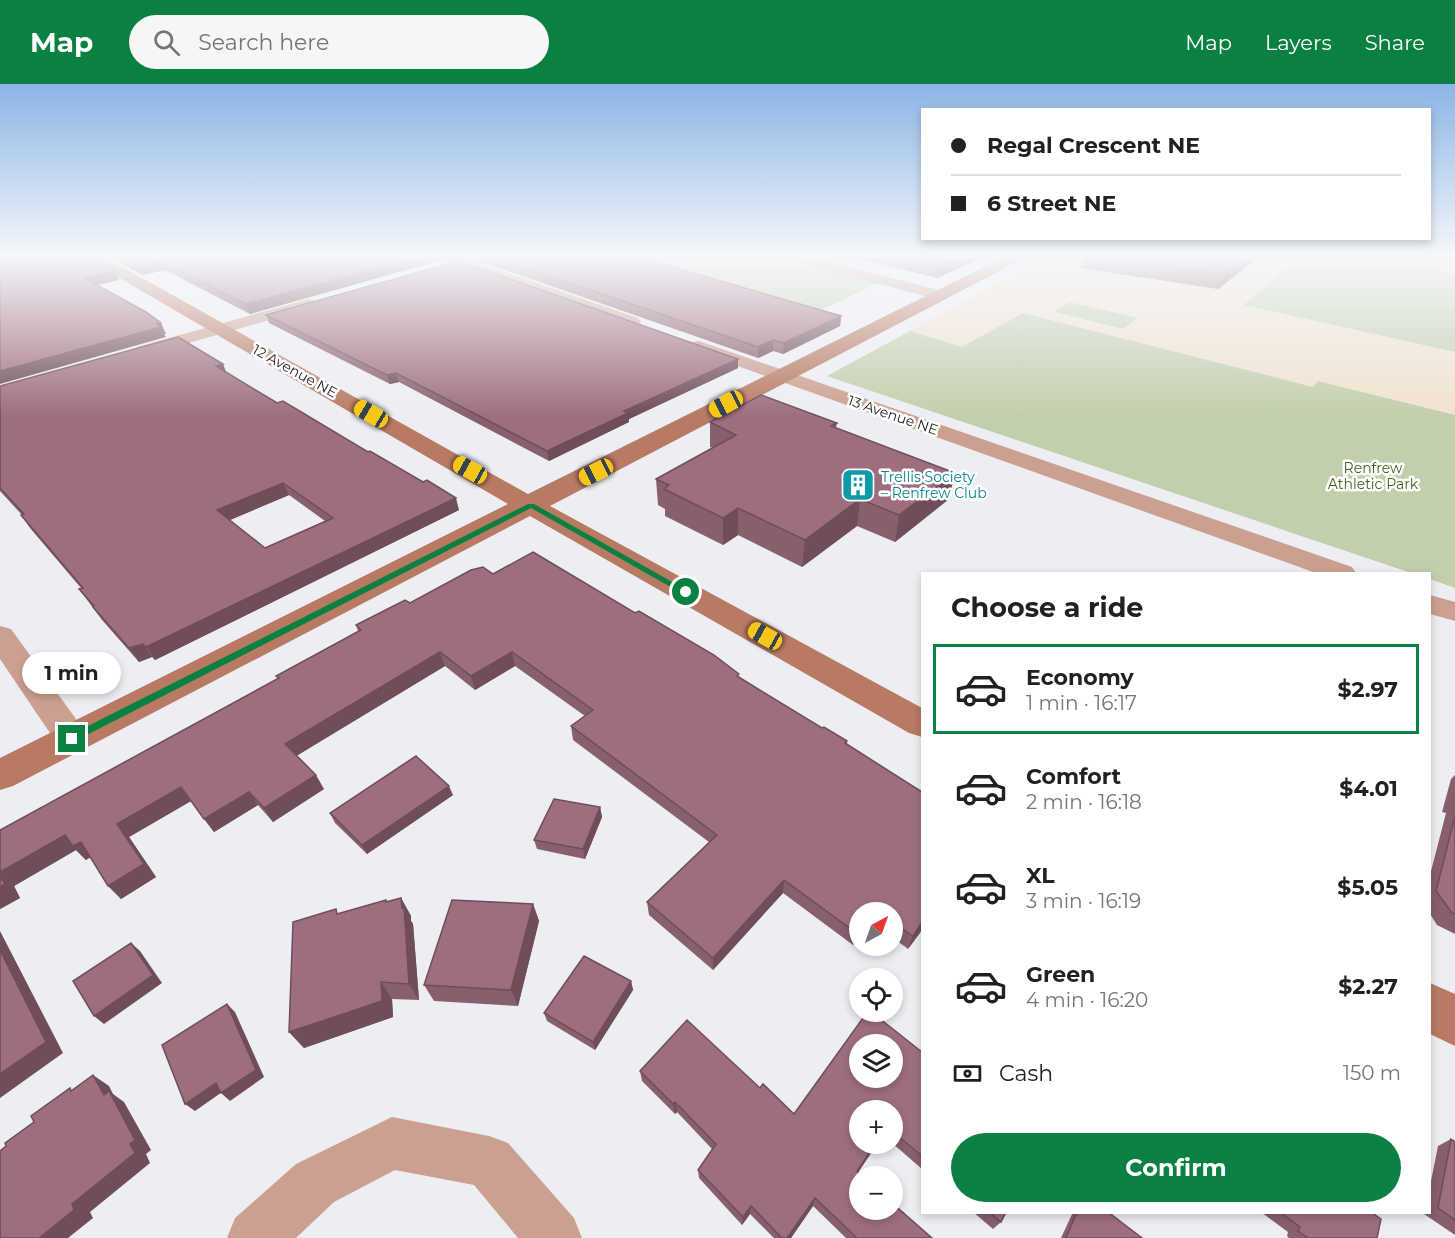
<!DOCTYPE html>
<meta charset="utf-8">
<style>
:root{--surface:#fff;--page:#f6f6f6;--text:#202124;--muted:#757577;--line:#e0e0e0;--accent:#0b8043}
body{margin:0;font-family:Montserrat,sans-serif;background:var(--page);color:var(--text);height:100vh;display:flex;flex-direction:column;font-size:22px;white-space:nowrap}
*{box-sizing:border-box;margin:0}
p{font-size:20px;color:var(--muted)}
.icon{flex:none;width:33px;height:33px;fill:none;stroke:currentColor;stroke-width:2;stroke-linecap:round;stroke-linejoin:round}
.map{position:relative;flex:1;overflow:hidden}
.sheet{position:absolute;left:921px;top:488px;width:510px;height:642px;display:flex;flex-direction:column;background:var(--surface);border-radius:0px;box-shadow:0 3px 9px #0003}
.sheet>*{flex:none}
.hud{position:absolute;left:921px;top:24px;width:510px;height:132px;border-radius:0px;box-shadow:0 3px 9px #0003;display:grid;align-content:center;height:132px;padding:0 30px;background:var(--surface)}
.needle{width:39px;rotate:41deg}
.controls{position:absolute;left:849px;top:818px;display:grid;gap:12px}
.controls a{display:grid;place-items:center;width:54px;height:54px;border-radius:50%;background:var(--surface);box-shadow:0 3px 9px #0003;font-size:30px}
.end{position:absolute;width:27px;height:27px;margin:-14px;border:8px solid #0b8043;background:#fff;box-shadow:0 0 0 3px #fff}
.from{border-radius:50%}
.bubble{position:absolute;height:42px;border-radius:21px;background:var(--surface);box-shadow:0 3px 9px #0003;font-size:20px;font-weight:700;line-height:42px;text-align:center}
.car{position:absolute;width:18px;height:36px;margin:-18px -9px;border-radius:8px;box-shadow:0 0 4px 2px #0007;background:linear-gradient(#f5c518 24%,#345 0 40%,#f5c518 0 76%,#345 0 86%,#f5c518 0)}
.hud b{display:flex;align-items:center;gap:21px;height:57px;font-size:22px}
.hud b+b{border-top:2px solid var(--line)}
.hud i{width:15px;height:15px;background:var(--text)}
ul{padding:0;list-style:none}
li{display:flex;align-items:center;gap:18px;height:90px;margin:0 12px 9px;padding:0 18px;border:3px solid transparent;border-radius:0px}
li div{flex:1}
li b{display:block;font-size:22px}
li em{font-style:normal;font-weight:700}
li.selected{border-color:var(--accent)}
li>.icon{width:54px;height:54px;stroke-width:1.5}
h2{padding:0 30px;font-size:27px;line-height:72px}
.pay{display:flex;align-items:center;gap:15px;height:66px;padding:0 30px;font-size:22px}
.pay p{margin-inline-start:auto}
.primary-button{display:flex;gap:12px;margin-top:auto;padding:12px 30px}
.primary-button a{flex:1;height:69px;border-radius:36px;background:var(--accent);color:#fff;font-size:24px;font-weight:700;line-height:69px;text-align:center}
header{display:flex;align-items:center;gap:36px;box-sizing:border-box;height:84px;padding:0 30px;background:var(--accent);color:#fff}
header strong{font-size:28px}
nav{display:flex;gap:33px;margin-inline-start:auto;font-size:21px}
.search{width:420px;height:54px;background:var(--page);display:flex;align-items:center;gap:15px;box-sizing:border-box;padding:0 21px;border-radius:33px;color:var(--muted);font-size:22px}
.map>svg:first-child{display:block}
.education{fill:#f1e2cf}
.green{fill:#c2cfad}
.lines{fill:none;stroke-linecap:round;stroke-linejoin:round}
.street{fill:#cca091;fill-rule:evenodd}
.secondary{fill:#b87a63;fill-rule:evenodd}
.wall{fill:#885f6d;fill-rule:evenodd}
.shaded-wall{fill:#6f4d59}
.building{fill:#9e6e7f;stroke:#6f4d59;stroke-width:1.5;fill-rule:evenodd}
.route{fill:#0b8043}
.labels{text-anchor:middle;stroke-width:5;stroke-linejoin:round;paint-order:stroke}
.far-street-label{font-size:14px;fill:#1c1d1f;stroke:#fff}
.far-park-label{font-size:14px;fill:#4a5e1a;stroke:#fff}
.far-culture-label{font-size:14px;fill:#0d838f;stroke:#fff;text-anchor:start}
</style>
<header>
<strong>Map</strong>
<div class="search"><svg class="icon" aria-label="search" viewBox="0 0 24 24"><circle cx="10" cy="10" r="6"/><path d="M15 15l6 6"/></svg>Search here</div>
<nav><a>Map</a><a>Layers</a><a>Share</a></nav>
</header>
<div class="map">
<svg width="1455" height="1154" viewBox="0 0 1455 1154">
<rect width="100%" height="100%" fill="#eceef3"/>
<path class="education" d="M1049,171h390l16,2v158l-137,-34 -5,7 -290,-75 -61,34 -52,-16z"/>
<path class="green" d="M625,171h147l106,28 -61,29z
M1302,171h54l99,18v79l-211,-47z
M1069,218l69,16 -15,11 -68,-17z
M1023,229l290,74 5,-6 137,34v173l-25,-9v-6h-19l-584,-197 83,-45 52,16z"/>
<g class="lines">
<path class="street" d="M436,171h20l182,63 3,4 -3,4h-12l-188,-68z
M779,171h23l144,37 2,3 -8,5 -159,-42z
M309,215l6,2 2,3 -2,3 -172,49 -6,-1 -3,-4 3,-4z
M699,257l653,226 4,6h-40l-623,-223 -3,-4 3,-4z
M1430,511l25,7v19l-25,-7z
M0,542l11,3 73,101 5,9 -5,9 -12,4 -12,-4 -60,-89z
M392,1033l97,19 19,7 66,75 8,20h-64l-44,-53 -79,-15 -61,32 -38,36h-69l8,-20 61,-54z"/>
<path class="secondary" d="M83,171h18l427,239 480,-239h18l-2,3 -474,248 372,202v29l-13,-4 -379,-217 -517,270 -13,4v-32l508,-254 -423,-246z
M1430,899l25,11v52l-25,-12z"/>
</g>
<path class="wall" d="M105,171h335l1,5 -191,54 -85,-44 -23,5z
M477,171h111l23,7 230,54 -1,10 -57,28 -10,-3 -15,7 -279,-97z
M844,171h144l-51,23z
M1084,171h177l-43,34 -138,-21z
M266,231l472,44v9l-109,51v3l-80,39 -150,-79 -9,2 -121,-61z
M223,280l3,8 233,138 -304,150 -3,-3 -13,5 -37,-42 -23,-31 2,-1 -51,-60 -9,-13h1l-22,-24v-105zM289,411l36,26 -60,27 -35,-28z
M710,338l127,1 -1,5 113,71 -54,43 -38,-16 -55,41 -64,-32 -15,10 -58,-29v-7l-7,-4 -2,-26 57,-31 -3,-1z
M493,490l246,103 83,51 25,13v3l75,186 -14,19 -16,-12v-25h-32v24l-7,9 -70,-52 -70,77 -64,-55 -2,-13 62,-60 -136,-102 -2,-14 14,-10 -70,-50 -40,24 -30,-24 -149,90 28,33 -51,33 -15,-17 -44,27 -23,-31 -62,36 27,40 -35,22 -31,-42 -4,3 -10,-10 -62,36 6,12 -20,11v-79l278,-152 -2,-2 82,-45 -2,-6 54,-22z
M1455,691v159l-18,-9 -7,-11v-39l16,-62 -4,-1 9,-33z
M453,711l-86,59 -32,-31 -5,-10z
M600,723l2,10 -17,42 -48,-10 -3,-9z
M401,814l10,18v5l2,3 6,76 -27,-1 1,18 -89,31 -15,-16 50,-118z
M533,820l6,17 -21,85 -84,-5 -10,-16z
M631,897l2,9 -38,60 -48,-29 -3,-8z
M922,968v117l-30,-26v-33l-34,63 74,65h-86l-33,-32 -22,32h-17l-24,-24 -8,11 -43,-47 -1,-8 14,-21 -35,-37 -2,2 -33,-33 -2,-10 120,17 34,26z
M1451,1055l4,3v93l-31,-21v-2h6v-26l8,-40z
M973,1128h33l-5,10 -8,7z
M1073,1128h35l34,26h-81z
M1261,1128h110l6,26h-88l-2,-2 1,-4z"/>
<path class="shaded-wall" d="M426,171h14l1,5 -191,54 -4,-10z
M958,171h30l-51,23 2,-15z
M1249,171h12l-43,34 6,-15z
M160,177l5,9 -23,5 -5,-9z
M115,187l4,9 -30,7 -5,-9z
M841,232l-1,10 -57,28 1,-11z
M161,239l5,11h-2l2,3 -166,47v-13z
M773,256v11l-15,7v-11z
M738,275v9l-109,51v3l-80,39 -2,-10 77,-40z
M223,280l4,11 -11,-9z
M396,289l3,9 -9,2 -3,-9z
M955,389l-6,26 -54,43 4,-27z
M283,399l6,12 -66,28 -6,-13z
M456,414l3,12 -304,150 -9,-13z
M860,415l-3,27 -55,41 3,-27z
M738,424v27l-15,10v-27z
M143,560l9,13 -13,5 -10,-14z
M440,568l5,14 -152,92 -8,-14z
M512,568l3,14 -40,24 -4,-14z
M316,691l8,14 -51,33 -9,-14z
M449,702l4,9 -86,59 -5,-9z
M181,703l10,14 -62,36 27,40 -35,22 -13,-13 9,-62z
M249,708l9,13 -44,27 -10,-13z
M600,723l2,10 -17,42 -2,-10z
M65,751l16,7 13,13 -8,5 -10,-10 -62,36 6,12 -20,11v-37z
M784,796l-1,13 -70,77v-12z
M401,814l10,18v5l2,3 6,76 -10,-16z
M533,820l6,17 -21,85 -7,-16z
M922,838v8l-14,19 5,-13z
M860,843v9l-7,9 2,-13z
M0,847l63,122 -63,45z
M131,859l9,8 22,32 -58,41 -10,-8z
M631,897l2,9 -38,60 -2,-8z
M381,898l11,17 1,18 -89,31 -15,-16z
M227,920l8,8 29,65 -34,24 -9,-8z
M93,991l16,11 4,8 11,8 27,48 -5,4 4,9 -60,49 3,6 -25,20h-29l33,-34 32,-109z
M216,999l9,7 -30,21 -10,-7z
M675,1018l2,10 -2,2 -2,-10z
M876,1059h2l-25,37 4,-9z
M815,1114l-2,8 -22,32h-4z
M751,1122l-1,8 -8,11 1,-8z"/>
<path class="building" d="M0,171h86l29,16 -31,7 62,34 15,11 -4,1 4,3 -161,44z
M117,171h309l-180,49 -86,-43 -23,5z
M487,171h101l23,7 20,-7 210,61 -57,27 -11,-3 -15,7z
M904,171h54l-19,8z
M1098,171h151l-25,19z
M459,177l279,98 -114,52 4,2 -81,38 -151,-78 -9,2 -121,-60z
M178,253l45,27 -7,2 61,37 6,-2 85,51 2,-1 53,31 4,-2 29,18 -310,149 -3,-3 -14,4 -36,-41 1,-1 -15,-17 4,-1 -62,-73 3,-1 -24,-26v-102zM283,399l50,35 -68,30 -48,-38z
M761,311l76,28 -6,3 124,47 -56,42 -39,-16 -55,41 -67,-32 -15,10 -59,-29 5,-4 -13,-6 80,-44 -26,-13z
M533,468l102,61 4,-2 75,44 25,19 -2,2 85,52 2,-1 23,14 -2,2 77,49v130l-9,14 -21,-14v-10h-13l-5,-3 -2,3h-12v15l-5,5 -71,-52 -71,78 -66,-56 70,-67 -146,-109 22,-16 -81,-58 -41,24 -31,-24 -155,92 31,31 -52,33 -15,-16 -45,27 -23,-32 -64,37 27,40 -36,22 -27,-44 -8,4 -8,-11 -65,37v-42l279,-152 -3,-2 85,-46 -5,-5 49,-25 5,3 61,-33 12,-3 10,7z
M416,672l33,30 -87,59 -32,-32z
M554,715l46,8 -17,42 -49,-9z
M1455,732v98l-3,-1 -16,-22z
M0,792l5,8 -5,3z
M401,814l1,10 2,-1 5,77 -28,-2 1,19 -93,31 4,-110 43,-13 1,5 49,-14v2z
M452,816l81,4 -22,86 -87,-5z
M131,859l22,32 -59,41 -21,-35z
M0,866l46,92 -46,32z
M584,872l47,25 -38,61 -49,-29z
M227,920l29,66 -35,23 -5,-10 -31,21 -23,-59z
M868,927h2l52,41v104l-30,-25v-21h-32v33h16l-19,28 5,5h-2v33h32v-6l40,35h-75l-42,-40 -28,40h-5l-31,-32 -8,11 -45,-47 18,-26 -41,-42 -2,2 -33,-33 47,-51 73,68 3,-4 31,30zM860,960h32v33h-32z
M93,991l11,20 5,-4 26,49 -5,4 5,9 -63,51 2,6 -35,28h-39v-87l6,-5 -1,-3 29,-21 -3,-6 39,-28 1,3z
M1451,1055l4,3v78l-17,-12z
M989,1128h17l-5,10z
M1077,1128h23l1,1v-1h7l34,26h-76z
M1280,1128h91l10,7 -4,19h-69l-10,-7 2,-4z"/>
<linearGradient id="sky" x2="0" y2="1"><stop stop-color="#8bb5e5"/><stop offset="0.52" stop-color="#f6f7fa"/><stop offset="1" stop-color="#f6f7fa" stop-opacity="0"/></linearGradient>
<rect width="1455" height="332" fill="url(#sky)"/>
<path class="route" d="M528,420h6l156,88 -7,2 -152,-86 -456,233 -3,2 -6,-4 2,-3z"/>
<defs>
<g id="building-square" transform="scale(1.725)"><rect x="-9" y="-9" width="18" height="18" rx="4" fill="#0f9aa8" stroke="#fff"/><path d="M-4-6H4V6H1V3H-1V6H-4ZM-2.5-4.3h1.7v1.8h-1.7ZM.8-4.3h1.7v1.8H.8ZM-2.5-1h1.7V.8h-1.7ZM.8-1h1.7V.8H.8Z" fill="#fff"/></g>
</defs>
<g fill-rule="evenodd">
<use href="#building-square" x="858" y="401"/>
</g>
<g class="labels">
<g class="far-street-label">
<text transform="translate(295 287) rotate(29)" y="5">12 Avenue NE</text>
<text transform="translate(893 331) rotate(19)" y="5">13 Avenue NE</text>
</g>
<g class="far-park-label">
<text x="1373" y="389">Renfrew<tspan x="1373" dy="16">Athletic Park</tspan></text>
</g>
<g class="far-culture-label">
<text x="881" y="398">Trellis Society<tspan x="881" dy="16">– Renfrew Club</tspan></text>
</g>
</g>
</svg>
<div class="controls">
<a><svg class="needle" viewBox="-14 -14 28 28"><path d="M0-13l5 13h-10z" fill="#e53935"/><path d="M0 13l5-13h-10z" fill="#757577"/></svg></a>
<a><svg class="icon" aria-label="locate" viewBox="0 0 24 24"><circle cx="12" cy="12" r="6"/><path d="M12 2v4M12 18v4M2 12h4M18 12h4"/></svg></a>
<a><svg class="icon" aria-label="layers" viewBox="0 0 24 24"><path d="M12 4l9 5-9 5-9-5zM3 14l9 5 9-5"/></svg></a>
<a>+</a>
<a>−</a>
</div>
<i class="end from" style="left:686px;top:508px"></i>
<i class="end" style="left:72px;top:655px"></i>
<div class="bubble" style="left:22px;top:568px;width:99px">1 min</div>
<i class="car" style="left:726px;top:320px;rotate:242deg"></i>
<i class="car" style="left:371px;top:330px;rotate:300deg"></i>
<i class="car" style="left:470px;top:386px;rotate:299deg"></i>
<i class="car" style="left:596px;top:388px;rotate:243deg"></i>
<i class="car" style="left:765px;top:552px;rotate:299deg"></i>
<div class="hud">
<b><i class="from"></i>Regal Crescent NE</b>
<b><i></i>6 Street NE</b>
</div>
<section class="sheet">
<h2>Choose a ride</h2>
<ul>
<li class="selected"><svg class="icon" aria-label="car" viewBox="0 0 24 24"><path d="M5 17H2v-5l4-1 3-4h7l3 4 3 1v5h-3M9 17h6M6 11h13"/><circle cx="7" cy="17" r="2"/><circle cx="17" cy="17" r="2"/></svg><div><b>Economy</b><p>1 min · 16:17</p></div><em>$2.97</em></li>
<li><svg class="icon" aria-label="car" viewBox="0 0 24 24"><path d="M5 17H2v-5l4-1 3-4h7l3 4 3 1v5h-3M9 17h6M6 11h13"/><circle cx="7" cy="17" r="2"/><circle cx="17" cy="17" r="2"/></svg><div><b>Comfort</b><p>2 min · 16:18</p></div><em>$4.01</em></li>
<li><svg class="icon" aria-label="car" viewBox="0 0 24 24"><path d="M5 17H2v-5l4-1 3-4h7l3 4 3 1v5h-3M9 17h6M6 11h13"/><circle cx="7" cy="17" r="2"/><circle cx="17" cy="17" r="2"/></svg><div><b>XL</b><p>3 min · 16:19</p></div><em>$5.05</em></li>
<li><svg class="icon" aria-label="car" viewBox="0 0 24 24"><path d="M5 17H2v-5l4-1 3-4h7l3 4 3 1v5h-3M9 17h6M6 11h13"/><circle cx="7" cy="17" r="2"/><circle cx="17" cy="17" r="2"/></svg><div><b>Green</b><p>4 min · 16:20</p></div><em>$2.27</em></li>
</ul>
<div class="pay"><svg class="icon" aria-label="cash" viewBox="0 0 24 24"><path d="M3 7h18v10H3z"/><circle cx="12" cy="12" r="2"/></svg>Cash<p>150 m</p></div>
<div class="primary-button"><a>Confirm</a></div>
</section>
</div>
